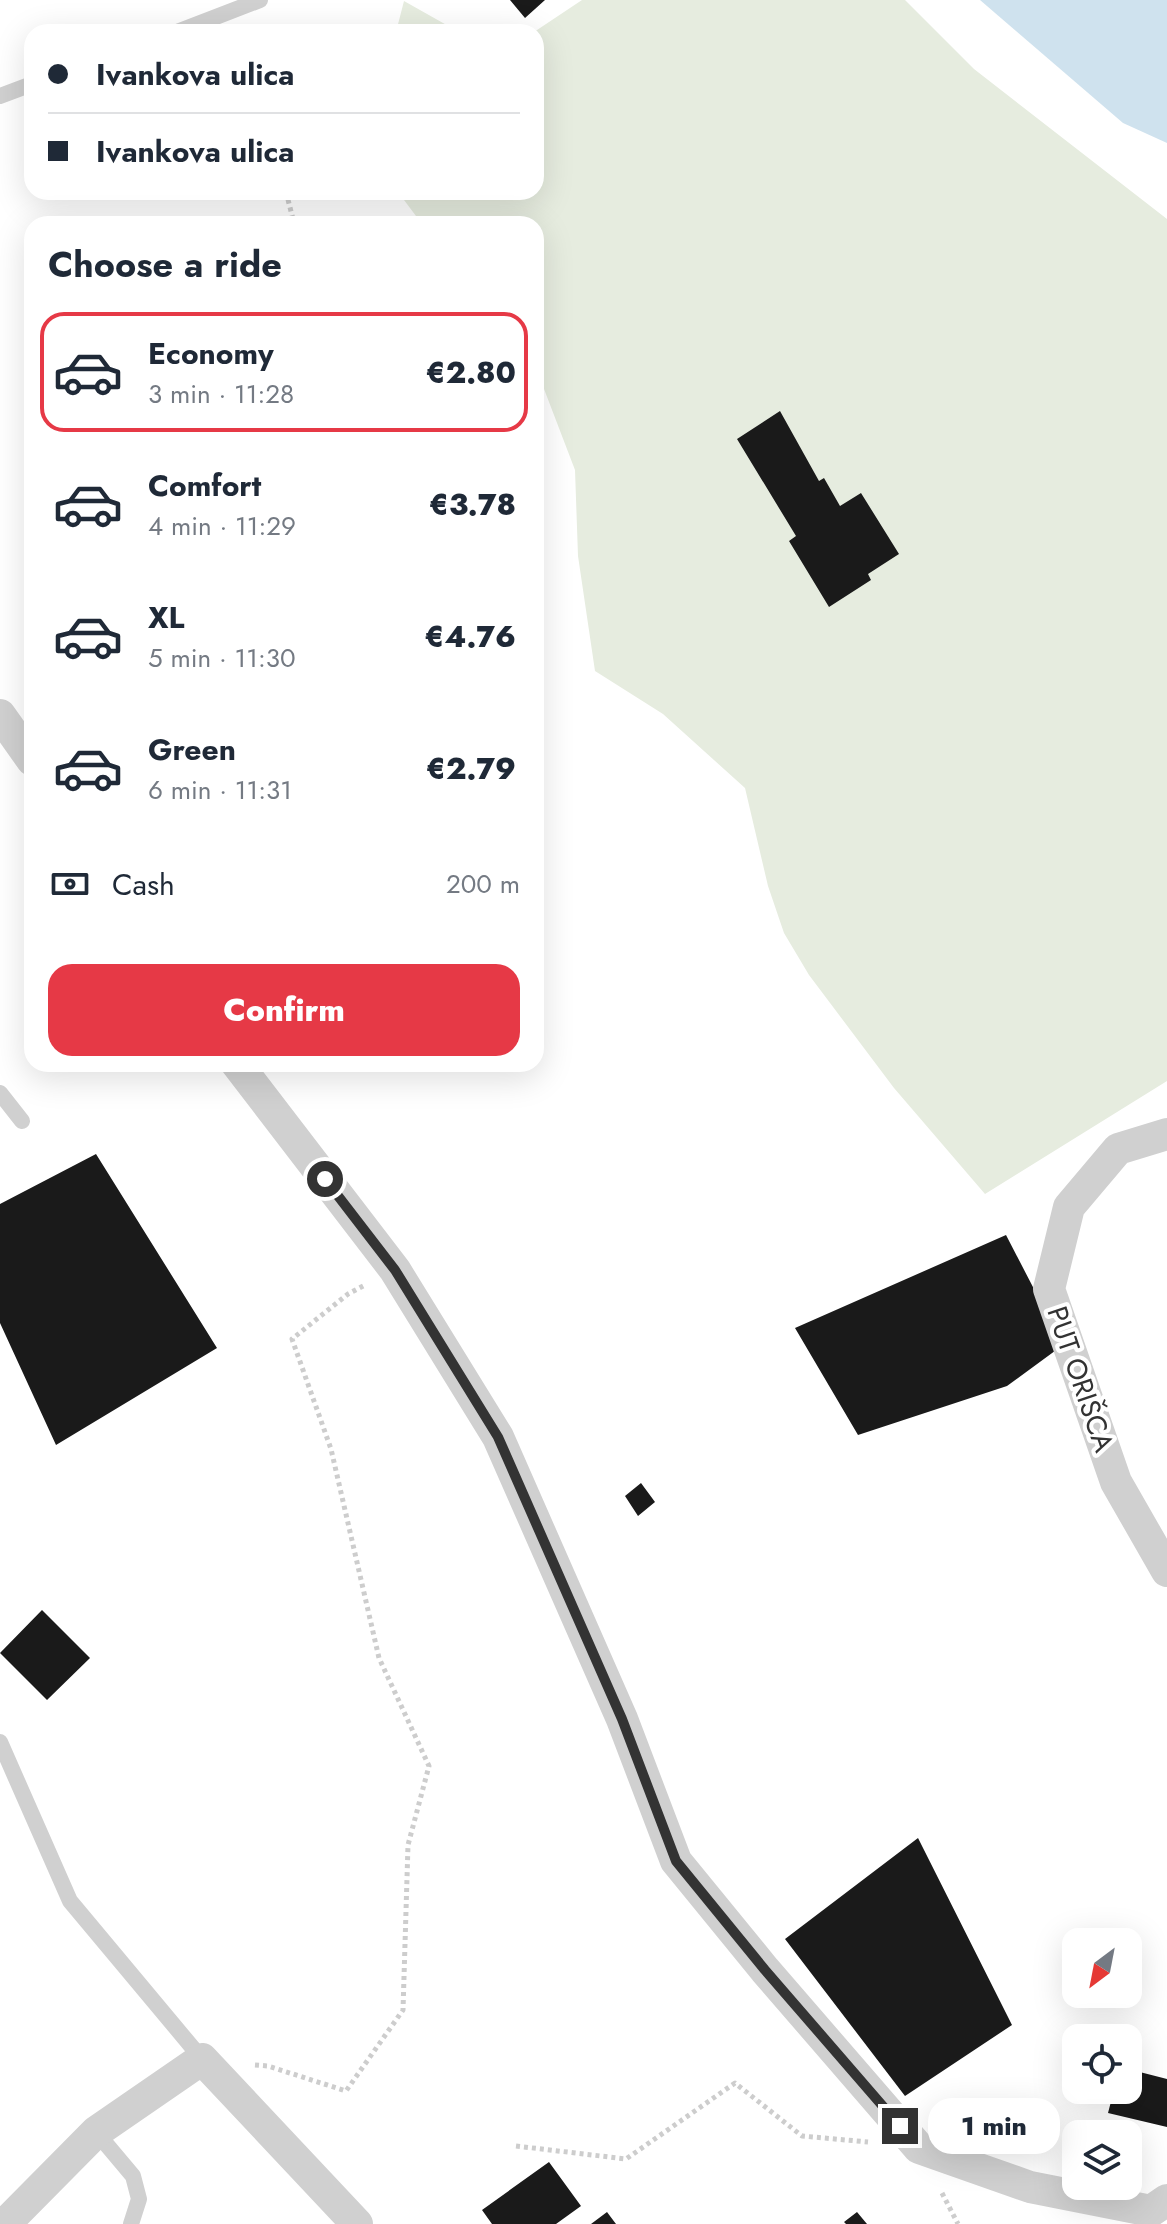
<!DOCTYPE html>
<meta charset="utf-8">
<style>
:root{--surface:#fff;--page:#f6f6f7;--text:#1f2937;--muted:#747a83;--line:#e0e1e3;--accent:#e63946}
body{margin:0;font-family:Jost,sans-serif;background:var(--page);color:var(--text);height:100vh;display:flex;flex-direction:column;font-size:30px;white-space:nowrap}
*{box-sizing:border-box;margin:0}
p{font-size:26px;color:var(--muted)}
.icon{flex:none;width:44px;height:44px;fill:none;stroke:currentColor;stroke-width:2;stroke-linecap:round;stroke-linejoin:round}
.map{position:relative;flex:1;overflow:hidden}
.panel{position:absolute;left:24px;top:216px;width:520px;height:856px;display:flex;flex-direction:column;background:var(--surface);border-radius:24px;box-shadow:0 8px 32px #0002}
.panel>*{flex:none}
.banner{position:absolute;left:24px;top:24px;width:520px;height:176px;border-radius:24px;box-shadow:0 8px 32px #0002;display:grid;align-content:center;height:176px;padding:0 24px;background:var(--surface)}
.needle{width:52px;rotate:212deg}
.controls{position:absolute;left:1062px;top:1928px;display:grid;gap:16px}
.controls a{display:grid;place-items:center;width:80px;height:80px;border-radius:16px;background:var(--surface);box-shadow:0 8px 32px #0002;font-size:40px}
.end{position:absolute;width:36px;height:36px;margin:-18px;border:10px solid #333;background:#fff;box-shadow:0 0 0 4px #fff}
.from{border-radius:50%}
.bubble{position:absolute;height:56px;border-radius:24px;background:var(--surface);box-shadow:0 8px 32px #0002;font-size:26px;font-weight:800;line-height:56px;text-align:center}
.banner b{display:flex;align-items:center;gap:28px;height:76px;font-size:30px}
.banner b+b{border-top:2px solid var(--line)}
.banner i{width:20px;height:20px;background:var(--text)}
ul{padding:0;list-style:none}
li{display:flex;align-items:center;gap:24px;height:120px;margin:0 16px 12px;padding:0 8px;border:4px solid transparent;border-radius:24px}
li div{flex:1}
li b{display:block;font-size:30px}
li em{font-style:normal;font-weight:800}
li.selected{border-color:var(--accent)}
li>.icon{width:72px;height:72px;stroke-width:1.5}
h2{padding:0 24px;font-size:36px;line-height:96px}
.pay{display:flex;align-items:center;gap:20px;height:88px;padding:0 24px;font-size:30px}
.pay p{margin-inline-start:auto}
.cta{display:flex;gap:16px;margin-top:auto;padding:16px 24px}
.cta a{flex:1;height:92px;border-radius:24px;background:var(--accent);color:#fff;font-size:32px;font-weight:800;line-height:92px;text-align:center}
.map>svg:first-child{display:block}
.green{fill:#e6ecdf}
.water{fill:#cfe2ee}
.building{fill:#1a1a1a}
.lines{fill:none;stroke-linecap:round;stroke-linejoin:round}
.path{stroke:#cdcdcd;stroke-width:5;stroke-dasharray:4 4;stroke-linecap:butt}
.service{stroke:#d0d0d0;stroke-width:16}
.minor{stroke:#d0d0d0;stroke-width:32}
.route{stroke:#333;stroke-width:10}
.labels{text-anchor:middle;stroke-width:8;stroke-linejoin:round;paint-order:stroke}
.street-label{font-size:28px;fill:#333;stroke:#fff}
</style>
<div class="map">
<svg width="1167" height="2224" viewBox="0 0 1167 2224">
<rect width="100%" height="100%" fill="#fff"/>
<path class="green" d="M582,0h323l69,69 193,150v862l-182,113 -91,-106 -85,-113 -25,-42 -16,-47 -23,-98 -82,-74 -68,-43 -17,-115 -3,-86 -39,-102v-144h-114l-24,-32h138v-160h-2z
M404,1l55,31h-63z"/>
<path class="water" d="M980,0h187v143l-44,-20z"/>
<path class="building" d="M510,0h35l-20,18z
M780,411l39,70 5,-3 16,28 21,-13 38,61 -31,20 3,6 -42,27 -40,-66 7,-5 -59,-97z
M96,1154l121,194 -161,97 -56,-122v-119z
M1006,1235l57,110 -56,41 -149,49 -63,-107z
M641,1483l14,19 -17,14 -13,-20z
M42,1610l48,48 -43,42 -47,-47z
M918,1838l94,187 -107,71 -120,-157z
M1128,2069l39,10v48l-59,-14 6,-23h14z
M549,2162l32,44 -25,18h-64l-10,-14z
M607,2212l9,12h-25z
M857,2212l10,12h-21l-2,-2z"/>
<g class="lines">
<path class="path" d="M286,192l8,31
M255,2065l13,1 78,25 57,-81 5,-165 21,-79 -50,-108 -48,-209 -39,-110 56,-45 17,-9
M516,2146l110,13 109,-76 67,53 66,6
M942,2193l16,31"/>
<path class="service" d="M177,32l83,-32
M0,96l32,-12
M0,1093l22,28
M0,1742l70,159 132,158
M96,2132l37,44 6,23 -8,25"/>
<path class="minor" d="M0,715l32,45
M237,1064l158,206 103,167 124,282 54,142 89,109 154,178 111,39 121,24 16,-11
M1167,1134l-49,15 -49,58 -20,82 67,193 51,89
M5,2224l91,-92 106,-73 155,165"/>
</g>
<g class="lines">
<path class="route" d="M325,1179l70,91 103,167 124,282 54,142 89,109 135,156"/>
</g>
<g class="labels">
<g class="street-label">
<text transform="translate(1081 1379) rotate(71)" y="10">PUT ORIŠCA</text>
</g>
</g>
</svg>
<div class="controls">
<a><svg class="needle" viewBox="-14 -14 28 28"><path d="M0-13l5 13h-10z" fill="#e53935"/><path d="M0 13l5-13h-10z" fill="#747a83"/></svg></a>
<a><svg class="icon" aria-label="locate" viewBox="0 0 24 24"><circle cx="12" cy="12" r="6"/><path d="M12 2v4M12 18v4M2 12h4M18 12h4"/></svg></a>
<a><svg class="icon" aria-label="layers" viewBox="0 0 24 24"><path d="M12 4l9 5-9 5-9-5zM3 14l9 5 9-5"/></svg></a>
</div>
<i class="end from" style="left:325px;top:1179px"></i>
<i class="end" style="left:900px;top:2126px"></i>
<div class="bubble" style="left:928px;top:2098px;width:132px">1 min</div>
<div class="banner">
<b><i class="from"></i>Ivankova ulica</b>
<b><i></i>Ivankova ulica</b>
</div>
<section class="panel">
<h2>Choose a ride</h2>
<ul>
<li class="selected"><svg class="icon" aria-label="car" viewBox="0 0 24 24"><path d="M5 17H2v-5l4-1 3-4h7l3 4 3 1v5h-3M9 17h6M6 11h13"/><circle cx="7" cy="17" r="2"/><circle cx="17" cy="17" r="2"/></svg><div><b>Economy</b><p>3 min · 11:28</p></div><em>€2.80</em></li>
<li><svg class="icon" aria-label="car" viewBox="0 0 24 24"><path d="M5 17H2v-5l4-1 3-4h7l3 4 3 1v5h-3M9 17h6M6 11h13"/><circle cx="7" cy="17" r="2"/><circle cx="17" cy="17" r="2"/></svg><div><b>Comfort</b><p>4 min · 11:29</p></div><em>€3.78</em></li>
<li><svg class="icon" aria-label="car" viewBox="0 0 24 24"><path d="M5 17H2v-5l4-1 3-4h7l3 4 3 1v5h-3M9 17h6M6 11h13"/><circle cx="7" cy="17" r="2"/><circle cx="17" cy="17" r="2"/></svg><div><b>XL</b><p>5 min · 11:30</p></div><em>€4.76</em></li>
<li><svg class="icon" aria-label="car" viewBox="0 0 24 24"><path d="M5 17H2v-5l4-1 3-4h7l3 4 3 1v5h-3M9 17h6M6 11h13"/><circle cx="7" cy="17" r="2"/><circle cx="17" cy="17" r="2"/></svg><div><b>Green</b><p>6 min · 11:31</p></div><em>€2.79</em></li>
</ul>
<div class="pay"><svg class="icon" aria-label="cash" viewBox="0 0 24 24"><path d="M3 7h18v10H3z"/><circle cx="12" cy="12" r="2"/></svg>Cash<p>200 m</p></div>
<div class="cta"><a>Confirm</a></div>
</section>
</div>
